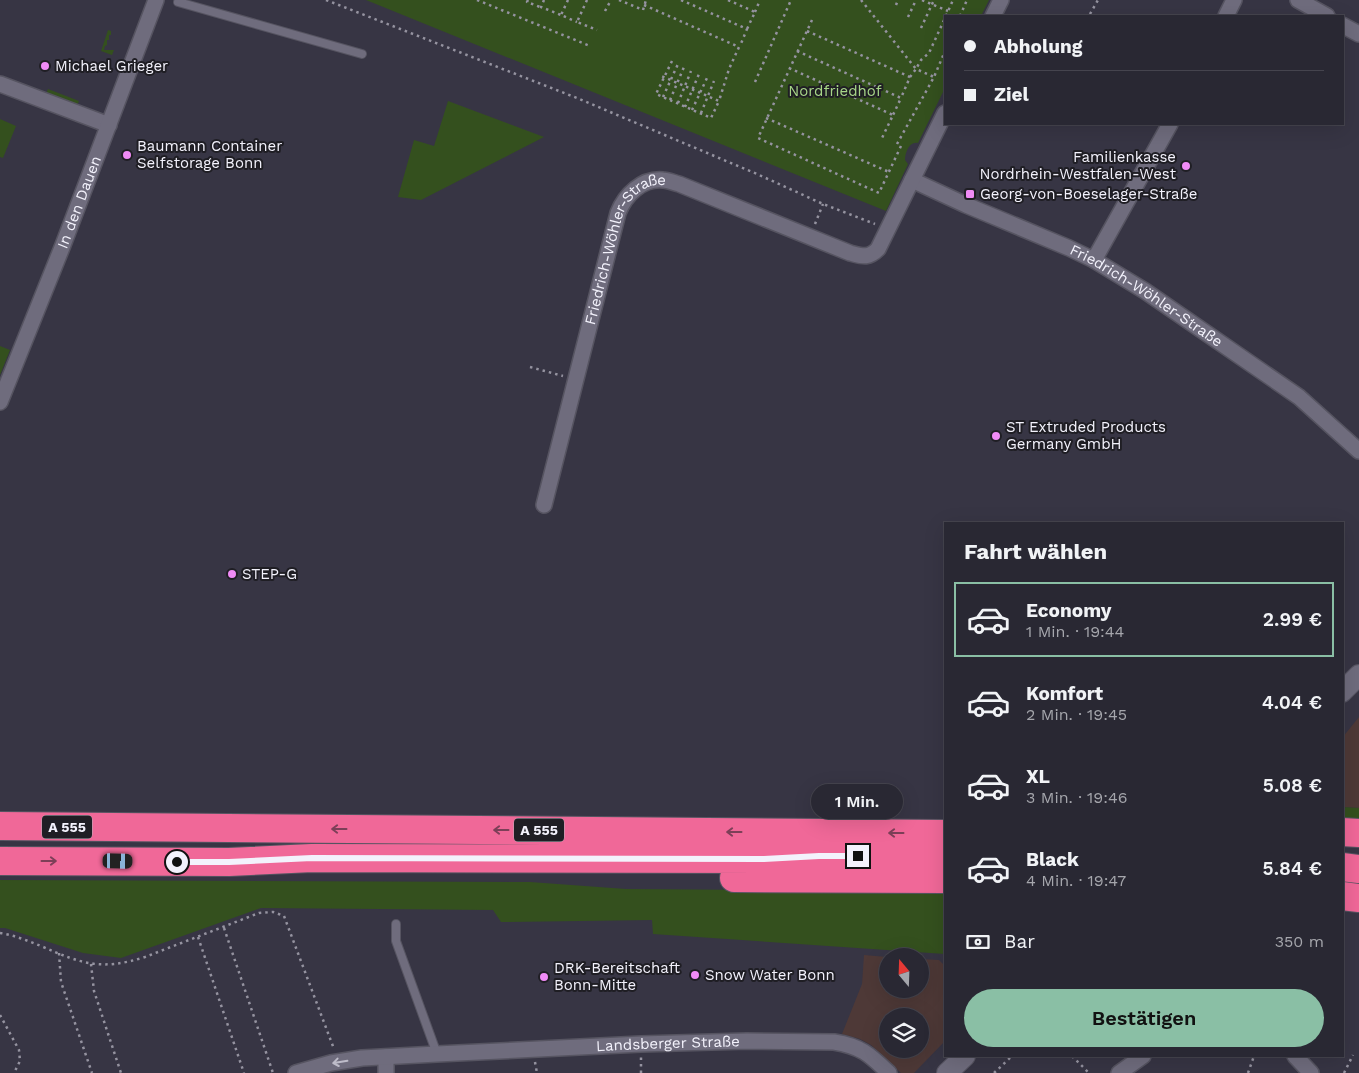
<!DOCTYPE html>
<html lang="de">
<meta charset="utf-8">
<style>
:root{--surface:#292833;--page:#35343f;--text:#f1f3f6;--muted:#a5a6ac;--line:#45444e;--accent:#8abfa5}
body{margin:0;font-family:"Work Sans",sans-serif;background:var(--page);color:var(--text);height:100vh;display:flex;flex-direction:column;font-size:19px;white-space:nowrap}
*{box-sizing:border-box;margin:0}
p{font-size:16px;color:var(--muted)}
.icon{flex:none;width:28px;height:28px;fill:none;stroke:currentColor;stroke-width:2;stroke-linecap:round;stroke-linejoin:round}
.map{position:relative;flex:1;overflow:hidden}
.sheet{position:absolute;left:944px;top:522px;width:400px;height:535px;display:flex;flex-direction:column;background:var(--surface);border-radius:0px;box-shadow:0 5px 20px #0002,0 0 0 1px var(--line)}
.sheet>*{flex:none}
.hud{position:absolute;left:944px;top:15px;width:400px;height:110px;border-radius:0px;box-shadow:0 5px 20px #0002,0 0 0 1px var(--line);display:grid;align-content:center;height:110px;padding:0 20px;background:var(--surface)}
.needle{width:32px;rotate:341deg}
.controls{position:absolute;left:879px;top:948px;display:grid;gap:10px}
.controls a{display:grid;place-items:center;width:50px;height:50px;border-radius:50%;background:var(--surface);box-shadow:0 5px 20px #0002,0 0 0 1px var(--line);font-size:25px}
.end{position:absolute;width:22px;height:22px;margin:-11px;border:6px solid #f3f2fc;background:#111;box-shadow:0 0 0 2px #111}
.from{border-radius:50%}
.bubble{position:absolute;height:35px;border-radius:18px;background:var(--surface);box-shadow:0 5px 20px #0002,0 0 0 1px var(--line);font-size:16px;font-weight:600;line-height:35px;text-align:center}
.car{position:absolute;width:15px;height:30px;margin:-15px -8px;border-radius:6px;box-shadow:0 0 4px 1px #0007;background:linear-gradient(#222 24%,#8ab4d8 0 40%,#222 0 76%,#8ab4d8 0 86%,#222 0)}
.hud b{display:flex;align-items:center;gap:18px;height:48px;font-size:19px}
.hud b+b{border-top:1px solid var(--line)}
.hud i{width:12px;height:12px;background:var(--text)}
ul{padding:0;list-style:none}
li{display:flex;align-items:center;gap:15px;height:75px;margin:0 10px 8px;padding:0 10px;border:2px solid transparent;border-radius:0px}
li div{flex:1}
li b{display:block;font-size:19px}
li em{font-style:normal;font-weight:600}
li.selected{border-color:var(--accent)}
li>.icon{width:45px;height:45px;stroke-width:1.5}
h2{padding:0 20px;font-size:22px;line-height:60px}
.pay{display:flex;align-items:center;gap:12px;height:55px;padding:0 20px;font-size:19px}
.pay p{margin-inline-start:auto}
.cta{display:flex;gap:10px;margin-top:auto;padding:10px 20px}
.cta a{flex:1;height:58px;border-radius:30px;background:var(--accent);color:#111;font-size:20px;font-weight:600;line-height:58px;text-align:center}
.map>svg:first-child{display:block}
.commercial{fill:#4e3937;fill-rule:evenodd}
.green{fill:#34501e}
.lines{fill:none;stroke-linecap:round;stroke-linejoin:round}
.service-casing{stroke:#565461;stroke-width:10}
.minor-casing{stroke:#565461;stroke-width:18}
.tertiary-casing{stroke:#565461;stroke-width:22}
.motorway-casing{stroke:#565461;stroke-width:30}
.path{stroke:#9593a0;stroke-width:2.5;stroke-dasharray:2.5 4;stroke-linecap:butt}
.service{stroke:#6f6c7d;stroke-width:8}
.minor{stroke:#6f6c7d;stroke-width:15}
.tertiary{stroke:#6f6c7d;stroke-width:20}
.motorway{stroke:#f06898;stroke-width:28}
.oneway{stroke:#7d3f58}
.oneway2{stroke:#bebcc9}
.route{stroke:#f3f2fc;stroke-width:6}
.poi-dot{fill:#f08bf6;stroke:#1f1e24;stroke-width:2}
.labels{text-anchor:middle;stroke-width:4;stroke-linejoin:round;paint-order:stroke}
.shield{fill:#1f1e24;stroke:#b3b2bb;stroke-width:1}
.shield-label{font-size:14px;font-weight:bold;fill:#f3f2fc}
.poi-label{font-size:15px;fill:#f3f2fc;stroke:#1f1e24;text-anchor:start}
.park-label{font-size:15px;fill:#a7d688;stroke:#1f1e24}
.street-label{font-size:15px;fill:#f3f2fc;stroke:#1f1e24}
</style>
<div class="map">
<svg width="1359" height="1073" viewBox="0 0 1359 1073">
<rect width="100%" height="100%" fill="#373544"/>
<path class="commercial" d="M1359,717v91l-16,-1 -1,-69z
M864,955l23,2 1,32h32v-30l19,1 6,6v75l-31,32h-13l-30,-28 -11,-6 -18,-5 20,-50zM888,1016h32v33h-32z"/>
<path class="green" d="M366,0h623l-8,16h-36v72l-27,55c-9,-2 -13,10 -13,17l3,4 -22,47z
M108,30l3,1v4h-2v5h-2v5l-2,1 -1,4h10l-2,5 -11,-4z
M48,89l31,12 -2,5 -31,-12z
M448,101l96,36 -123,63 -23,-3 16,-57 20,6z
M0,119l16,7 -13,32 -3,-1z
M0,346l10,4 -10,25z
M1342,807l17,1v17l-16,-1z
M0,880l530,2 96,7 251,2 68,-2v65l-292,-20 -1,-14 -151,2 -8,-12 -232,-2 -140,50 -38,-5 -78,-25h-5z"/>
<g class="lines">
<g class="service-casing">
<path id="service" d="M178,2l184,52
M396,924v17l41,113"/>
</g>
<g class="minor-casing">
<g id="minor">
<path d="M1298,0l29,16"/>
<path d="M993,16l8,-16"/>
<path d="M1226,16l8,-16"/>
<path d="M1342,25l17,9"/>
<path d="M0,84l109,41"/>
<path id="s1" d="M912,180l54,25 103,43 25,12 51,31 154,106 60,54"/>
<path d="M1094,260l76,-136"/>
<path id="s2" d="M0,402l63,-157 93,-245"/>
<path id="s3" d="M544,505l74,-292c7,-18 24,-35 45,-33 5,0 11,3 16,4l171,69c12,3 18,6 28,-4l67,-136"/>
<path d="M1295,1056l16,17"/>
<path d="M386,1057v16"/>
<path id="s4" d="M296,1073l35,-10 31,-5 75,-4 204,-10 106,-3 87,1c27,4 36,13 55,31"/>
<path d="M1119,1073l24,-17"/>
</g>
</g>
<g class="tertiary-casing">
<path id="tertiary" d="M1342,692l17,-17
M947,1073l18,-17"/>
</g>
<g class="motorway-casing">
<path id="motorway" d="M0,826l945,8
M1342,832l17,1
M0,861l229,1 83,-4 452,1 55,-3h126
M1342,867l17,2
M734,878l211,1
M1342,896l17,2"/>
</g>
<path class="path" d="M326,0l251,98 180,76 66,30 52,20
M477,0l113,46
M528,0l-1,2 13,5
M544,0l-3,7 20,8
M568,0l-7,15 16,7
M587,0l-10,22 20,8
M619,0l24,10 3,-10
M681,0l66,29 -7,17
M728,0l27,12 -8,17
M861,0l55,69 5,-9 8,-7 16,-35
M922,0l26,11
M644,5l95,42 -10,22 -10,32 -60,-26
M896,5l2,-5
M605,11l6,-11
M755,12l5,-12
M1090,14l8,-14
M946,16l7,-16
M960,16l7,-16
M908,17l8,-17
M812,20l-54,118 121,55 22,-47
M921,28l13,-28
M807,31l103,46 -9,21
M797,51l104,47 -8,17
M672,61l-16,33 55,24 8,-17
M789,68l104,47 -11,23
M910,77l6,-8 18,8
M755,82l36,-82
M663,97l15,-33
M670,100l14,-33
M678,103l13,-32
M685,107l14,-33
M692,110l15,-32
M701,113l13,-32
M766,118l123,54
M897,144l37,-67 11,-26
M815,224l8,-20
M530,367l33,9
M224,928l49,145
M0,933c14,2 28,8 41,13 41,18 60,25 104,11l114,-44 14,-1 11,4 50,133
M198,937l46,136
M59,953l2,29 31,91
M91,964l3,27 27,82
M0,1015l19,35 1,11 -6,12
M1072,1056l17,17
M535,1062l2,11
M641,1073v-16
M994,1073l18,-17
M1248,1073l6,-17
M1344,1073l9,-18"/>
<use href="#service" class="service"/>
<use href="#minor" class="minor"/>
<use href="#tertiary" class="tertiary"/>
<use href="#motorway" class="motorway"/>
</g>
<defs><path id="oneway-shaft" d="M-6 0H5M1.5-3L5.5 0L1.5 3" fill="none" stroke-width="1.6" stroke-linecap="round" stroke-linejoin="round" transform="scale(1.25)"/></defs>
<g class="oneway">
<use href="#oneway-shaft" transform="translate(339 829) rotate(-180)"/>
<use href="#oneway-shaft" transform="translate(501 830) rotate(-180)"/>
<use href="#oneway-shaft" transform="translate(734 832) rotate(-180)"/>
<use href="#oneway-shaft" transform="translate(896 833) rotate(-180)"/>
<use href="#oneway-shaft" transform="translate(49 861)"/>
</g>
<use class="oneway2" href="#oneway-shaft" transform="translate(340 1062) rotate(171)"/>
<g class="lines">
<path class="route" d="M177,862h52l83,-4 452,1 55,-3h39"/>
</g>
<g class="poi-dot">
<circle cx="45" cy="66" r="5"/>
<circle cx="127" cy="155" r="5"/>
<circle cx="1186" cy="166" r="5"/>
<rect x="965" y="189" width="10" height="10" rx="2.5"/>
<circle cx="996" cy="436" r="5"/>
<circle cx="232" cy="574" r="5"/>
<circle cx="695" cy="975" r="5"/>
<circle cx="544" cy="977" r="5"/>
</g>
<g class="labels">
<g class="shield">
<rect x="42" y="815.5" width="50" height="23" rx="4"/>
<rect x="514" y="818.5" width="50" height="23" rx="4"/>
</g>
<g class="shield-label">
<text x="67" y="832">A 555</text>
<text x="539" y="835">A 555</text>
</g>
<g class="poi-label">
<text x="55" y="71">Michael Grieger</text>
<text x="137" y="151">Baumann Container<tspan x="137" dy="17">Selfstorage Bonn</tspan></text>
<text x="1176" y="162" text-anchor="end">Familienkasse<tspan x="1176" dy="17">Nordrhein-Westfalen-West</tspan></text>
<text x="980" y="199">Georg-von-Boeselager-Straße</text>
<text x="1006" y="432">ST Extruded Products<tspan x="1006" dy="17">Germany GmbH</tspan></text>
<text x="242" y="579">STEP-G</text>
<text x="554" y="973">DRK-Bereitschaft<tspan x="554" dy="17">Bonn-Mitte</tspan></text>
<text x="705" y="980">Snow Water Bonn</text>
</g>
<g class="park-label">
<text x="835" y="96">Nordfriedhof</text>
</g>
<g class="street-label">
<text dy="5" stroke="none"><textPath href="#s2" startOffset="215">In den Dauen</textPath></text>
<text dy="5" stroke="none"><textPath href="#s3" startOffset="275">Friedrich-Wöhler-Straße</textPath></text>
<text dy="5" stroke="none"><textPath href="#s1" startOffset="262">Friedrich-Wöhler-Straße</textPath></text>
<text dy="5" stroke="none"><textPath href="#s4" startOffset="374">Landsberger Straße</textPath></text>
</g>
</g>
</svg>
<div class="controls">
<a><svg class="needle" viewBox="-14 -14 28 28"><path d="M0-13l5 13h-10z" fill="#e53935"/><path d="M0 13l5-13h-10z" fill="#a5a6ac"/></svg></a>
<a><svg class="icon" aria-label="layers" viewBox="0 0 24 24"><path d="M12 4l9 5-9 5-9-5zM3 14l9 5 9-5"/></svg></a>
</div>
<i class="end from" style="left:177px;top:862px"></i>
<i class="end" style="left:858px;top:856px"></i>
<div class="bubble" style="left:811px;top:784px;width:92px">1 Min.</div>
<i class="car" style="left:118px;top:861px;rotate:91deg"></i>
<div class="hud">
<b><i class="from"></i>Abholung</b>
<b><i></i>Ziel</b>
</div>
<section class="sheet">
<h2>Fahrt wählen</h2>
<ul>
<li class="selected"><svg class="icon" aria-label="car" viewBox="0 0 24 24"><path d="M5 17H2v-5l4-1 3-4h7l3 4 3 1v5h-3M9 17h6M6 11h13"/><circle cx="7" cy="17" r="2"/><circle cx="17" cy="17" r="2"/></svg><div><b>Economy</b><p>1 Min. · 19:44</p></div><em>2.99 €</em></li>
<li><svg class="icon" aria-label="car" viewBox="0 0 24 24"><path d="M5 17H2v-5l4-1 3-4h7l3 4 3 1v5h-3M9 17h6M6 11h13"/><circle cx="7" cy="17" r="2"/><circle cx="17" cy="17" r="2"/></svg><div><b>Komfort</b><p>2 Min. · 19:45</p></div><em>4.04 €</em></li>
<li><svg class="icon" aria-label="car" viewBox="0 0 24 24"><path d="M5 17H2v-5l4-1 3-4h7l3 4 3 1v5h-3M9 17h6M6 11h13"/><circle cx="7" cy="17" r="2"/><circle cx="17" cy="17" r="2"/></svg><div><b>XL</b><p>3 Min. · 19:46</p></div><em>5.08 €</em></li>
<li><svg class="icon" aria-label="car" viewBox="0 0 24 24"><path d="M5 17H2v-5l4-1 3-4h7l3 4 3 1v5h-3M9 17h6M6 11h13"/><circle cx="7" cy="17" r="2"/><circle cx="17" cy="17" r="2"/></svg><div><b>Black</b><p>4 Min. · 19:47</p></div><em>5.84 €</em></li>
</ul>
<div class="pay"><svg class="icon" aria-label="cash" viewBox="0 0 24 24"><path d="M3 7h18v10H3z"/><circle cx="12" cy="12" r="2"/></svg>Bar<p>350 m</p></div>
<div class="cta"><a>Bestätigen</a></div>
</section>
</div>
